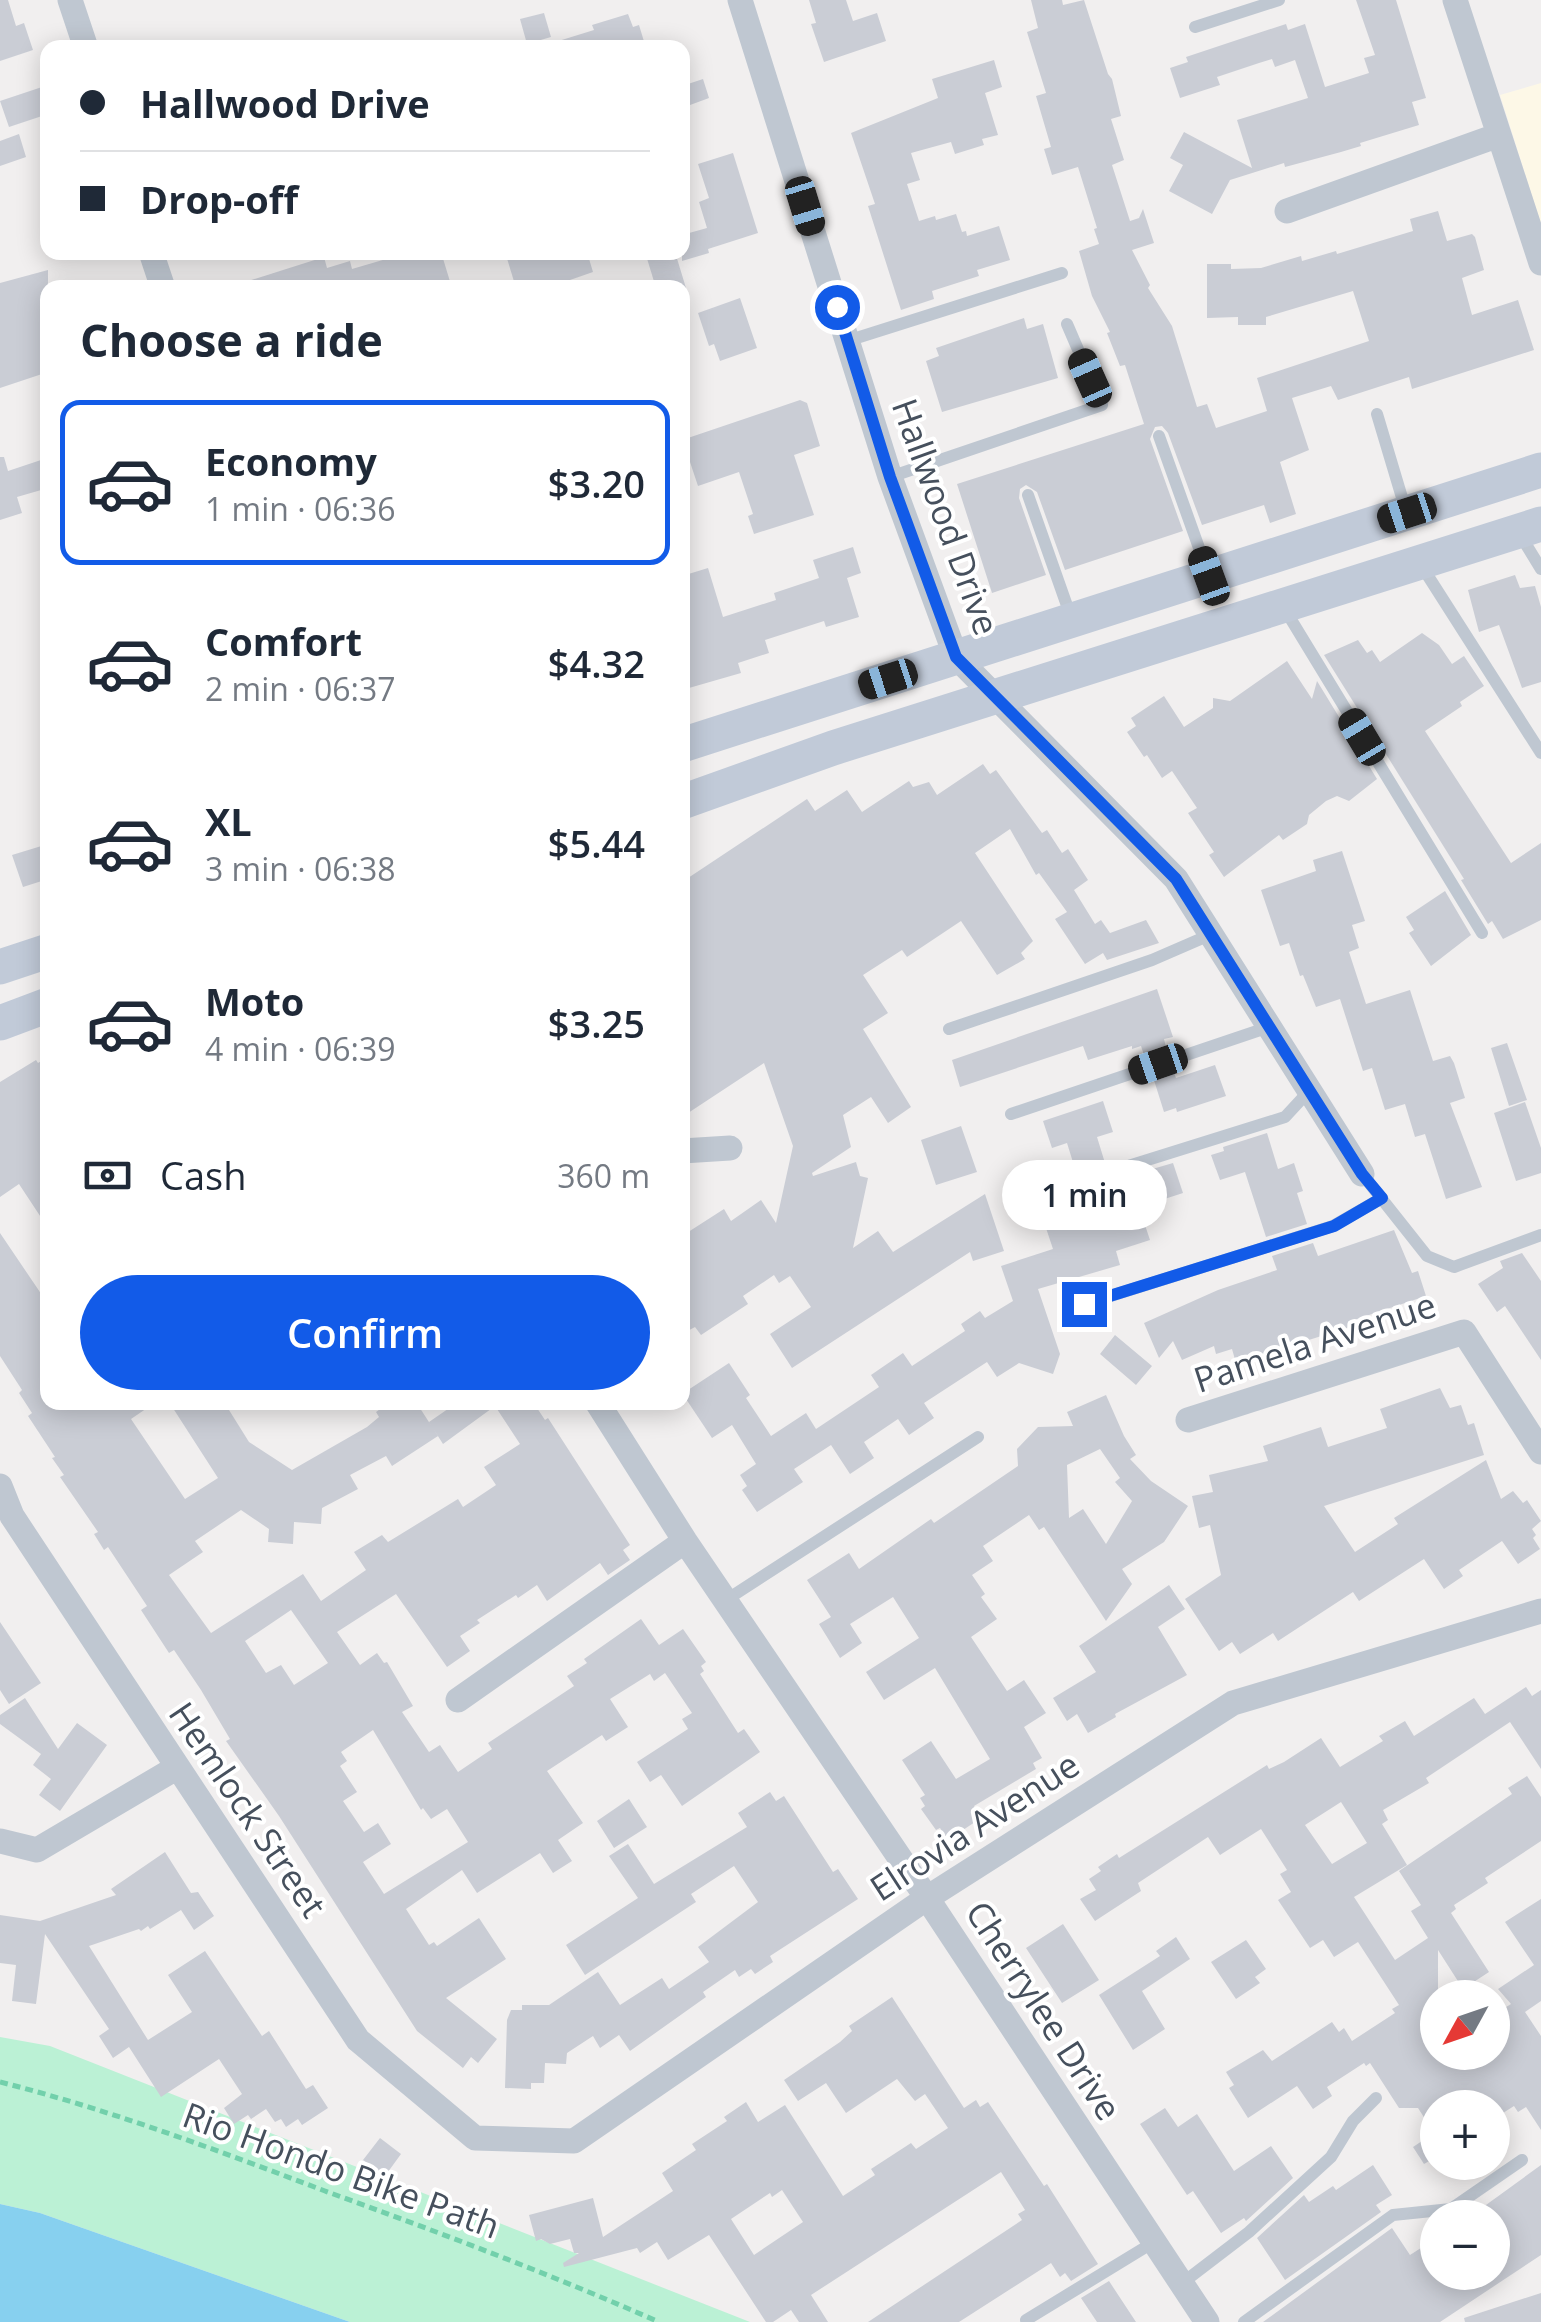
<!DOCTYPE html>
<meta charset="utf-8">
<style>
:root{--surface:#fff;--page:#f2f2f3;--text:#1f2937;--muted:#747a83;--line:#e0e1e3;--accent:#125be8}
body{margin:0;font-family:"Open Sans",sans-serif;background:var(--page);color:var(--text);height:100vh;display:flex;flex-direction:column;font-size:38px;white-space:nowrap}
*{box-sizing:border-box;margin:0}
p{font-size:32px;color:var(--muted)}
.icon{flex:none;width:55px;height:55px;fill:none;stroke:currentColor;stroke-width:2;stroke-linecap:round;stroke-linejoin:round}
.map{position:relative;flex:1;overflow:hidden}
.sheet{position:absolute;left:40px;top:280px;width:650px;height:1130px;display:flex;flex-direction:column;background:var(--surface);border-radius:20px;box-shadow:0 5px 25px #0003}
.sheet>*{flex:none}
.banner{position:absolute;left:40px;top:40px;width:650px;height:220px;border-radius:20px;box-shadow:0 5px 25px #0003;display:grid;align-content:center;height:220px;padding:0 40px;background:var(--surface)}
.needle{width:65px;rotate:230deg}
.controls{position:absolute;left:1420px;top:1980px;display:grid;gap:20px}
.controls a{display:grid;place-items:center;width:90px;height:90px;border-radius:50%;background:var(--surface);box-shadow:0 5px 25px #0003;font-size:50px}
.end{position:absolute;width:45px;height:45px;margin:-22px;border:12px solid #125be8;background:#fff;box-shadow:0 0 0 5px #fff}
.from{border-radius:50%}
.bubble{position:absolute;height:70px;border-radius:35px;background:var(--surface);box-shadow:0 5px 25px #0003;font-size:32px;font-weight:600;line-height:70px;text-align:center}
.car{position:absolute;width:30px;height:60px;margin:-30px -15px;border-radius:12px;box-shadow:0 0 8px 2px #0007;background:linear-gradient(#222 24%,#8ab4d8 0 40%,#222 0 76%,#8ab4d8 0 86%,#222 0)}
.banner b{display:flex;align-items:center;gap:35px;height:95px;font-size:38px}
.banner b+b{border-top:2px solid var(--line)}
.banner i{width:25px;height:25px;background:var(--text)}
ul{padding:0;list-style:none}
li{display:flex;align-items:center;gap:30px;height:165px;margin:0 20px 15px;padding:0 20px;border:5px solid transparent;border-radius:20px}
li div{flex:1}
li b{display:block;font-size:38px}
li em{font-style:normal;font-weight:600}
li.current{border-color:var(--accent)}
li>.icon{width:90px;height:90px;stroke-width:1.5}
h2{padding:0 40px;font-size:45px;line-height:120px}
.pay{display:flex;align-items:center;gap:25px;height:110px;padding:0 40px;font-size:38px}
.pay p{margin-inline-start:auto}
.button{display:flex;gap:20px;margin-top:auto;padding:20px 40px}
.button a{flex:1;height:115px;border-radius:60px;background:var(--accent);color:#fff;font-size:40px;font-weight:600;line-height:115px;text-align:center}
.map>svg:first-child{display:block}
.commercial{fill:#fdf8e7}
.green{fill:#bbf1d5}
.water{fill:#87d0ef}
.building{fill:#cacdd5;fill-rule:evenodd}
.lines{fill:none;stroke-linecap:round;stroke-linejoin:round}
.path{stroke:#72d0ab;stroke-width:5;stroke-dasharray:8 5;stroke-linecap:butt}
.lane{stroke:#bfc7d1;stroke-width:12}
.street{stroke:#bfc7d1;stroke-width:25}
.secondary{stroke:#c1cad8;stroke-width:35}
.route{stroke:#125be8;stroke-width:12}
.labels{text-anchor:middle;stroke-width:8;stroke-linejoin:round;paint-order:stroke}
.street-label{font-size:35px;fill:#46505d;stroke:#fff}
</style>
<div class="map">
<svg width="1541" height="2322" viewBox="0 0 1541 2322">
<rect width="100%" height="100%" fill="#f1efef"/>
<path class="commercial" d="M1541,83v141l-41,-129z"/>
<path class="green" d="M0,2037l50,9 700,276h-400l-310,-109 -40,-9z"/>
<path class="water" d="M0,2204l40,9 310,109h-350z"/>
<path class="building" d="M0,0h8l8,26 8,-3 9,27 -33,11z
M809,0h37l7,21 24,-8 9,28 -62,21 -13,-38 5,-1z
M1031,0h31l1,5 21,-5 24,74 4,5 9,37 -10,3 13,41 -12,5 18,56 9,-3 4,-9 11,34 -22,7 18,35 -2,3 24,38 25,81 10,-3 9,24 51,-17 -10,-33 112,-37 -16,-50 -87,26v8h-28v-8l-31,1v-54h24v5l30,-1 40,-12 1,5 34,-10 1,3 76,-23 -3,-12 28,-8 9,30 25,-7 3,3 9,33 -22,8 10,37 46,-15 16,50 -122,39 -3,-12 -71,23 -7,-14 -39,12 17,52 -29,12 16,52 -26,9 -6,-18 -62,20 -34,-92 -6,-7 -7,1 -5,12 33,92 -118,39 -28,-78 -11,-7 -6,4 -1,9 27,77 -54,18 -35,-109 187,-60 -19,-59 -5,1 -13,-33 3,-1 -18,-36 -13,-45 20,-7 -5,-15 3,-1 -19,-61 -26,8 -8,-26 7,-2 -15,-51 10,-3 -19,-61 11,-4z
M1356,0h40l30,98 -14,4 7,23 -59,18 1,3 -20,6 -56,15 -1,-4 -54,17 -18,34 -43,-23 14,-26 -13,-7 14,-26 68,36 -15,-48 71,-22 -13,-38 -20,7 -3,-8 -13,4 -42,14 3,8 -40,13 -10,-30 18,-6 -2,-5 57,-19 43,-14 2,6 17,-6 20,63 44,-14 -5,-15 11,-3z
M544,13l7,24 -24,7 -7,-25z
M628,14l5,13 6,-2 7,23h-93l-1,-5 42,-13 -2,-5z
M994,60l8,27 -17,6 13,42 -16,4 2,6 -29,9 -4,-12 -40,11 9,27 -13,4 12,37 16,-5 1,4 20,-6 6,18 4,-1 1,5 32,-10 11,34 -33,10 2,6 -47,15 2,8 -33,11 -33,-104 7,-2 -24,-71 87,-35 -6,-19z
M703,79l6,19 -27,10v-22z
M48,85v29l-39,13 -9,-26z
M19,134l7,23 -26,9v-25z
M733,153l25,80 -50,16 1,4 -27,8v-26l25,-7 -8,-26 10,-4 -11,-34z
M410,252h31l11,36h-209l-1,-5 82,-26 3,11 23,-7 2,8z
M505,252h82l6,20 -46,16h-31z
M645,252h30l11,36h-30z
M48,270v102l-48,16v-105z
M740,298l17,50 -37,13 -6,-17 -5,2 -11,-33z
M1024,318l3,11 16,-5 15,54 -116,34 -16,-51 13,-5 -3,-8z
M800,400l7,3 13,43 -26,9 20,60 -60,19 -6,-18 5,-2 -14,-42 -41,14 -8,-24 -3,1 -5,-23z
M0,457h4l4,14 33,-11 7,21v7l-31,9 5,16 -22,7z
M853,547l8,26 -14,5 12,39 -33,10 -2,-6 -59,19 4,13 -31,10 3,10 -59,17v-114l26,-8 15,49 53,-17 -2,-7 45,-15 -6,-18z
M1515,575l5,13 15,-2 6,21v75l-19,6 -23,-63 -20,7 -11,-42z
M1422,633l17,12 13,19 12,-8 20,30 -24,16 2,4 -37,25 86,132 30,-20v77l-38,19 -11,-18 -4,3 -27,-44 3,-1 -140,-224 34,-15 9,13 5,-3 8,12z
M1287,661l25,38 5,-18 60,98 -28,22 -12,-5 -11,5 -17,14 -2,9 -24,16 -4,-5 -55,42 -15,-22 5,-3 -26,-39 9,-5 -25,-37 -10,7 -15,-23 -3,2 -17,-25 9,-6 -5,-8 33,-22 20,31 29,-19v-10l17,3z
M983,764l7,10 6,-4 46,63 5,-3 15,23 6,-4 20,31 -14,10 21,34 6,-4 9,13 36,-13 13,23 -52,17 -4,-7 -18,11 -30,-45 12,-7 -28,-39 -3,2 -26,-46 -35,24 58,88 -12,12 4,6 -28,16 -36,-54 -54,36 -5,-7 -39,25 25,38 -25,16 48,78 -23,16 -17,-26 -28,18 8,32 -39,26 1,3 43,-14 4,14 8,2 -15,70 25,-17 15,21 92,-58 19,57 -31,10 -3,-9 -178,116 -22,-34 41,-27 -21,-31 -11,7 -5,-8 -31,21 5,8 -47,31 -6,-8 -13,7v-98l42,-27 7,12 30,-21 15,23 17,-77 -29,-83 -82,54v-235l125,-83 8,12 32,-21 15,22 47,-31 4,6 16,-5 8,13z
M48,844v35l-25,8 -11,-32z
M1342,851l23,70 -13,4 7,23 -10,4 17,52 44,-14 23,71 17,-5 4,7 11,35 -15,5 32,84 -36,12 -21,-65 -10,3 -10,-33 -20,6 -13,-42 -9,3 -23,-72 -24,8 -13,-32 -3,1 -11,-33 -9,3 -19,-56 55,-19 -3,-11z
M1445,891l26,44 -40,31 -22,-33 5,-3 -8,-13z
M1157,989l16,48 -9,2 3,12 -22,7 -4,-12 -9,3v-3l-44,14 -5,-14 -123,41 -8,-27z
M1507,1043l20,57 -18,6 -18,-58z
M48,1057v171l-29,-44 -19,13v-115l36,-22 2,3z
M1215,1065l11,31 -49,16 -1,-4 -12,4 -11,-35 20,-7 3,8z
M1103,1101l10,31 -16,5 8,26 -29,9 -9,-29 -15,5 -9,-27z
M1525,1102l16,46v25l-25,8 -22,-68z
M961,1126l16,46 -41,13 -15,-45z
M1267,1133l11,36 16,-6 9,28 -6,2 10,31 -41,13 -21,-65 -25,8 -9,-25 13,-4 -1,-4z
M1173,1163l10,30 -40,13 -11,-31z
M1096,1187l11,37 34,-11 9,27 -34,11 4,14 -82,24 22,65 -7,20 -34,-11 -22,14 -10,-15 -63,41 10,15 -25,17 -11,-16 -34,23 10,16 -24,16 -19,-29 -37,24 9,13 -46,30 -15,-22 5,-4 -7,-11 16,-11 -24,-39 -20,13 -28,-42 4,-6 41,-27 21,32 -4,3 25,38 35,-23 10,16 63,-42 -8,-12 32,-22 9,13 53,-35 -4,-7 19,-13 5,7 28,-17 -12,-35 52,-17 -13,-39 13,-6 -1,-3z
M1394,1230l18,43 6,-2 8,25 -75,25 2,5 -117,37 -4,-14 -16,5 -2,-8 -32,14 -9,-19 -14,17 -15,-35 74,-33 59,-20 -5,-14 41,-13 5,13z
M0,1233l48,71v98h40l6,7 10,-7h52l-25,17 54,80 33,-21 -49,-76h55l25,40 43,28 75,-43 12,-10 -3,-5 14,-10h26l22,34 -46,30 -6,-10 -36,19 8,14 -36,19 -1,16 -27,-2 -1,22 -25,-2 1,-13 -28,-19 -46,31 8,11 -34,23 42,58 92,-59 18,27 45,-31 -12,-18 28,-17 6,7 70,-43 5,8 33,-22 -12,-18 36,-23 -25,-38 -52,38 -14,-22 29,-20h75l12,18 3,-2 82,127 -7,5 7,10 -22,15 -8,-12 -53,38 -10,-16 -19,13 -2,-3 -39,25 3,3 -20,13 10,15 -23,16 -51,-73 -59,38 23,33 17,-12 7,10 3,-1 26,44 -11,6 27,40 11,-7 18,27 34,-23 -4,-6 86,-57 -7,-10 20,-13 -3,-4 57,-40 18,26 24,-16 23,33 -5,4 3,5 -4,3 38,59 6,-4 16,23 -78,54 -21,-31 -11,7 -13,-20 51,-33 -6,-10 10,-6 -27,-40 -11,8 -4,-7 -40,25 18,28 -22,14 -4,-6 -55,36 36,52 -25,17 14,21 -19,12 -13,-20 -63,40 -15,-23 -56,39 23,36 5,-3 3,4 42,-28 27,41 -60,39 51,41 -19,24 -7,-6 -8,11 -46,-37 -138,-215 -53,-75 4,-2 -29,-49 -27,-40 -5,3 -28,-43 6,-4 -39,-59 -4,3 -10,-16 4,-2 -38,-55 4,-2 -12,-17 3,-1 -27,-41 4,-3 -13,-20 3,-3 -22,-34zM291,1610l37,53 -34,22 -13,-20 -15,8 -21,-32zM373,1730l48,80 2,-2 8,11 16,-10 21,33 -84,52 -21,-32 28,-18 -13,-21 -14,9 -21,-31 14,-9 -17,-26 7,-5 -6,-9z
M1522,1253l19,28v79l-36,-54 -8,6 -19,-28 25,-16 -3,-7z
M1115,1335l37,31 -16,19 -36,-31z
M1440,1388l10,20 11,-3 7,20 6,-2 10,32 -160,51 31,46 43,-28 -4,-6 92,-58 15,39 12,-8 10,12 4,-3 14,21 -9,8 4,6 -3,3 7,11 -22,15 -16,-23 -43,29 4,6 -19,13 -20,-30 -65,42 -6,-9 -75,49 -5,-8 -33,21 -8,-12 -13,9 -34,-52 36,-24 -11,-50 -11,3 -7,-32 21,-4 -4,-17 59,-14 -5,-15 58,-19 7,20 59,-19 -7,-19z
M1106,1395l18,41 12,19 -6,4 21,22 37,25 -24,36 -42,27 10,15 -26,37 -62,-94 -5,3 -10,-15 -46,31 10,15 -21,14 13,19 -4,3 16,22 -26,18 36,54 17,-11 22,33 -22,14 18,31 -9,5 3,6 -62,37 7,12 -33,22 -8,-12 -4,2 -15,-21 4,-3 -5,-8 5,-3 -23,-35 29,-19 25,38 34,-20 -55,-91 -51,32 -18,-28 53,-34 -26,-41 -43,27 12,19 -22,15 -21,-34 12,-7 -24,-37 42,-27 10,16 72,-50 3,4 84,-57 -1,-17 21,-22 35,-1 -6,-14zM1100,1449l20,29 -5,4 17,19 -26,43 -23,-35 -14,9 -2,-53z
M1169,1585l16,24 -27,18 29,48 -72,39 1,3 -28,16 -11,-19 -10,7 -14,-23 43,-26 -17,-26z
M0,1622l41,61 -32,21 -9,-14z
M1526,1687l6,9 9,-6v79l-31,-47 -84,56 3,5 -46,27 5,10 -6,4 25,41 -53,32 41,63 33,-22 -17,-27 10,-6 -22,-34 113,-77 -4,-6 19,-12 14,21v44l-56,37 3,5 -34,22 2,4 -5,4 38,59 -26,17 -25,-39v102h54v-36l19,-12 -13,-15 36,-24 -29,-43 36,-23v102l-16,11 16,24v94l-15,-23 -8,5 -4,-6 -22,14v-12h-54v48l-14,8 -11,-17 21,-14 -16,-25h-19l-29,-45 -4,3 -2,-3 -37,24 5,9 -19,13 -16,-23 -49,32 -19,-30 5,-3 -8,-13 37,-22 9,11 60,-39 7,10 5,-4 8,13 43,-28 -3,-4 7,-4 -41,-63 -24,15 -11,-17 -13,8 -32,-48 13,-8 -11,-18 7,-4 -26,-41 -41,26 -12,-18 -70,46 3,8 -46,30 -15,-22 16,-9 -7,-11 12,-8 -3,-4 19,-13 2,4 148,-93 2,4 15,-7 37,-24 19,29 43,-26 -4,-5 26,-15 9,15 60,-38 11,16zM1341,1802l26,41 -35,21 -27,-39z
M25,1698l33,51 19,-26 30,22 -47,66 -21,-16 12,-16 -18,-14 8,-11 -41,-30v-9z
M770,1792l6,9 8,-5 49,76 5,-3 20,30 -88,57 3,6 -18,12 -4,-5 -12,8 -4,-7 -32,22 3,5 -76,54 -11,-16 -19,13 -7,-12 -26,17 -1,11 -21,-1 -1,20h-13v6l-26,-1 2,-68 4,-10h11v-5h27l49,-33 22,33 42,-27 7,11 40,-27 -11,-15 60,-45 -24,-36 -43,28 5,8 -111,73 -19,-30 72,-47 -29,-42 19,-12 26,40 93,-57 -9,-14z
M629,1799l18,28 -33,21 -17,-27z
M165,1852l26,41 7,-1 16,24 -20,14 -13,-20 -31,19 -2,-3 -7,5 -2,-2 -50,17 59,94 44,-28 -24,-37 37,-24 57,85 7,-5 37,58 7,-4 15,23 -26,17 -4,-6 -12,8 -5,-8 -6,3 -9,-13 -15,10 -3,-4 -14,9 -10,-16 18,-14 -23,-35 -58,38 -32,-50 -16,11 -14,-22 10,-7 -64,-95 -9,70 -24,-3 4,-36 -16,-2v-48l40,6 76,-26 -5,-6z
M1063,1924l36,56 -37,23 -36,-55z
M1176,1937l14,22 -48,32 23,38 -32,21 -34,-55 61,-39 -4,-5z
M1246,1940l20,29 -11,8 5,6 -24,16 -25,-37z
M892,1997l72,111 12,-8 4,7 8,-5 56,84 3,-2 51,80 -27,17 -6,-8 -5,4 -9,-14 -92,59h-91l154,-102 -4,-6 7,-4 -24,-38 -190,123 17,27h-29l-8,-12 -18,12h-7l-57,-87 -41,25 -11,-18 -17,11 -3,-5 -73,19 -1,-4 16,-10h-5l-4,-14 -20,5 -9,-5 -5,2 -7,-26 64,-17 10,39 70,-46 -11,-18 34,-23 -4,-6 35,-23 -3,-4 22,-15 12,20 27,-17 58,91 32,-21 -4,-6 40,-26 5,6 32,-21 -23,-34 -10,7 -18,-22 -51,34 -20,-30 -28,18 -14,-21 56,-38 12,-11 -3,-5zM782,2190l21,32 -49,33 -23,-36 39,-26 2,4z
M1165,2108l13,19 19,-13 37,57 37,-25 22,32 -47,43 -2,-3 -23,15 -28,-42 -6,4 -47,-71z
M380,2138l21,16 -16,22 -22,-16z
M1373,2165l19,30 -16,10 5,7 -96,68 -28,-42 47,-43 5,7 24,-16 3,4z
M1541,2165v90l-101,67h-177l129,-94 18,27 28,-18v35h54v-54h-24z
M1109,2281l27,41h-39l-16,-24z
M1541,2293v29h-76l-1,-4z"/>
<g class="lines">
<path class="path" d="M0,2082c111,28 219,69 325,109 113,41 225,83 334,131"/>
<path class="lane" d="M1195,27l84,-27
M847,341l215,-68
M1377,414l29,97
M1159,436l49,137
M890,477l212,-72 -35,-81
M1028,495l43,122
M1519,533l22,36
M1421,565l120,188
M1284,608l198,325
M949,1029l203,-69 60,-26
M1011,1114l258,-87
M1362,1174l65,82 27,11 87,-32
M1026,1198l259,-81 25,-27
M1085,1304l248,-78 49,-28
M726,1600l252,-163
M1181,2284l68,-52 82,-75 22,-36 23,-23
M1026,2320l128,-78
M1244,2322l149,-107 58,-6 71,-49"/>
<path class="street" d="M70,0l16,48
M740,0l150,477 66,180 220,222 186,295
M1455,0l86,263
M1287,211l212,-76
M151,252l12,36
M682,1151l48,-3
M597,1402l88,139 242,357 280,424
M1188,1420l276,-88 77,120
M0,1486l12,30 346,524 117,98 99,3 353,-243 306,-195 308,-92
M458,1700l227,-159
M0,1841l37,9 139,-82"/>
<path class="secondary" d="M682,745l859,-275
M682,802l151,-54 708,-224
M0,967l48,-16
M0,1023l48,-18"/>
</g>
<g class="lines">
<path class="route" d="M837,307l53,170 66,180 220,222 186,295 20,24 -48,28 -250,78"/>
</g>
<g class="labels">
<g class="street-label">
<text transform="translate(945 517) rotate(70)" y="12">Hallwood Drive</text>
<text transform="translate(1315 1343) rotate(-18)" y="12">Pamela Avenue</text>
<text transform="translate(247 1810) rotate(56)" y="12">Hemlock Street</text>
<text transform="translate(975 1827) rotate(-33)" y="12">Elrovia Avenue</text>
<text transform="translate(1043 2011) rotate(57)" y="12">Cherrylee Drive</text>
<text transform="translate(341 2171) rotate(20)" y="12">Rio Hondo Bike Path</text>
</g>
</g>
</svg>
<div class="controls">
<a><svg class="needle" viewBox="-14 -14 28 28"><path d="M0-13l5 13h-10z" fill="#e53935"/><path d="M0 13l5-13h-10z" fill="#747a83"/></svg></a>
<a>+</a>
<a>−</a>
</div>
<i class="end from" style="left:837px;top:307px"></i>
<i class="end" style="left:1084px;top:1304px"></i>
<div class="bubble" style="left:1002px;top:1160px;width:165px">1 min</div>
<i class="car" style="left:805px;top:206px;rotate:163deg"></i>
<i class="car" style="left:1090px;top:378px;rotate:336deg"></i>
<i class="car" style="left:1407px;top:513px;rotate:252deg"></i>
<i class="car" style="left:1209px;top:576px;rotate:340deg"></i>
<i class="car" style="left:888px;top:679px;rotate:252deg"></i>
<i class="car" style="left:1362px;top:737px;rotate:329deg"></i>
<i class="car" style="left:1158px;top:1064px;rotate:251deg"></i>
<div class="banner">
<b><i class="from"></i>Hallwood Drive</b>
<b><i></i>Drop-off</b>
</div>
<section class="sheet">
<h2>Choose a ride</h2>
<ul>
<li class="current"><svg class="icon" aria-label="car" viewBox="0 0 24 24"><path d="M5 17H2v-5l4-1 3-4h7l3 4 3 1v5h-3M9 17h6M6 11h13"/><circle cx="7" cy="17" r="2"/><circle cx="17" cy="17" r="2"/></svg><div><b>Economy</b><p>1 min · 06:36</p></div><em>$3.20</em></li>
<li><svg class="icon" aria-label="car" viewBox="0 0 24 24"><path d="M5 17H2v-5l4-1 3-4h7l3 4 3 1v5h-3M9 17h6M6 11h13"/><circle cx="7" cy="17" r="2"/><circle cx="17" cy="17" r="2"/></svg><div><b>Comfort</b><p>2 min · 06:37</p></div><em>$4.32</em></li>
<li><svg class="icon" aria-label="car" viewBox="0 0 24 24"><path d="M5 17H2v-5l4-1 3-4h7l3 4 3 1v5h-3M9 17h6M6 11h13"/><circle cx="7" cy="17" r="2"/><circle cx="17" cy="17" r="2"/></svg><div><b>XL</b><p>3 min · 06:38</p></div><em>$5.44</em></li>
<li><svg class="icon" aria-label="car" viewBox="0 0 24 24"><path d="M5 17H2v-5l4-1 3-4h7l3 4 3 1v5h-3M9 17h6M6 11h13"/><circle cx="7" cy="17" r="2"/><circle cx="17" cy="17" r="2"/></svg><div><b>Moto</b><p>4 min · 06:39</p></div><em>$3.25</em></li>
</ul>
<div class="pay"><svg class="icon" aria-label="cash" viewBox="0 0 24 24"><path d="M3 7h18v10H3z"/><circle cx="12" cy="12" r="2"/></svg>Cash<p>360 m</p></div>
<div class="button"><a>Confirm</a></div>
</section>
</div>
